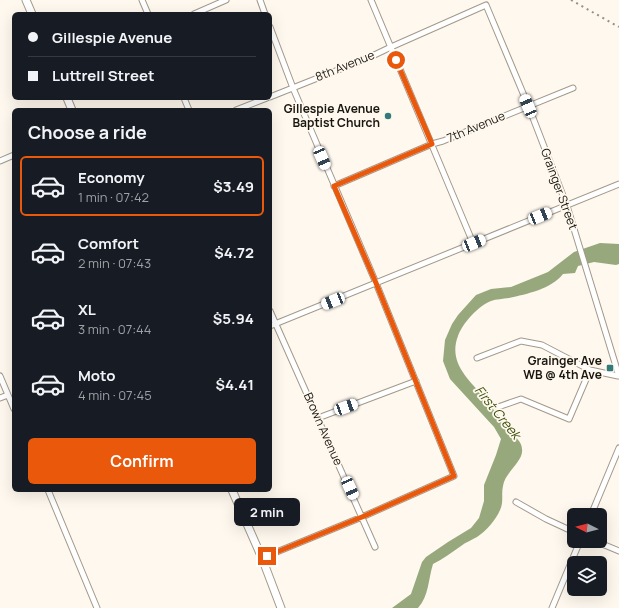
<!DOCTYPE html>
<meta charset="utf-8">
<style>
:root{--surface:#171b24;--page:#242831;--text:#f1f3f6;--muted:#9ea1a6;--line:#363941;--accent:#ea580c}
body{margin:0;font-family:Manrope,sans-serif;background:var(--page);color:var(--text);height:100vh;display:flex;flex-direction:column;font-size:15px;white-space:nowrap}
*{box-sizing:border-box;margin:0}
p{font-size:13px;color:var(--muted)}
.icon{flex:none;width:22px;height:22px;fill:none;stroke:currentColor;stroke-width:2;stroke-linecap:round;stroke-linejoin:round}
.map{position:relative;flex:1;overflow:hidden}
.sheet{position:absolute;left:12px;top:108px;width:260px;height:384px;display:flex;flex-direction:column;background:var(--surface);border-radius:6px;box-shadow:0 4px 16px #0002}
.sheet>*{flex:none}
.hud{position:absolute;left:12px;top:12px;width:260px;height:88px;border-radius:6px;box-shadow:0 4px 16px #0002;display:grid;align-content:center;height:88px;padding:0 16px;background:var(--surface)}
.needle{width:26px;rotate:276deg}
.fabs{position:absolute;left:567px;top:508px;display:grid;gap:8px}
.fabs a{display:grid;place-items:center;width:40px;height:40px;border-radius:6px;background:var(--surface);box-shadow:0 4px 16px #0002;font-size:20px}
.end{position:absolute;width:18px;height:18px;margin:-9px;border:5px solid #ea580c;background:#fff;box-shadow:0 0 0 2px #fff}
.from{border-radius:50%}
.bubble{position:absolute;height:28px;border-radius:6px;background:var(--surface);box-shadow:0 4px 16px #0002;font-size:13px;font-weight:700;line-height:28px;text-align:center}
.car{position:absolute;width:12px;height:24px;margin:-12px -6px;border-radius:5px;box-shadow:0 0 3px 1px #0007;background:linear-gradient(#fff 24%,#345 0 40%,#fff 0 76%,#345 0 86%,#fff 0)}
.hud b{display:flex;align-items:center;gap:14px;height:38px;font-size:15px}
.hud b+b{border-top:1px solid var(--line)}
.hud i{width:10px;height:10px;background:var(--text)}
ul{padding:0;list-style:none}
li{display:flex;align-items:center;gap:12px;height:60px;margin:0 8px 6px;padding:0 8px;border:2px solid transparent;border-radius:6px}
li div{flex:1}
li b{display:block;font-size:15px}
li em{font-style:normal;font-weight:700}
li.on{border-color:var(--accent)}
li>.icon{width:36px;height:36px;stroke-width:1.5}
h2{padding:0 16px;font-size:18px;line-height:48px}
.cta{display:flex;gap:8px;margin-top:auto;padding:8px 16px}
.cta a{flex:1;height:46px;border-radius:6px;background:var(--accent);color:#fff;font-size:16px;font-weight:700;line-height:46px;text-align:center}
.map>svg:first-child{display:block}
.water{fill:#97a87c}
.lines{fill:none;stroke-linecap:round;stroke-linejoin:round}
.minor-casing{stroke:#a3998a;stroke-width:7}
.tertiary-casing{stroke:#a3998a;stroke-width:9}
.minor{stroke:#fff;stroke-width:5}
.tertiary{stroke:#fff;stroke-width:7}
.rail{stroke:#948f87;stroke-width:2;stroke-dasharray:2 4;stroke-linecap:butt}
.route{stroke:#ea580c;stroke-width:5}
.poi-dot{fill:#327b7b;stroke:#fef8ee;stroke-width:1.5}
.labels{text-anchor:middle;stroke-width:3.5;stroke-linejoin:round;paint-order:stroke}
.street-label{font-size:12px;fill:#1a1610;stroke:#fef8ee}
.poi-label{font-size:12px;font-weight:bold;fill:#1a1610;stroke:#fef8ee;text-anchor:end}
.water-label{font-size:13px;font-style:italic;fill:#3b4f07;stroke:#fef8ee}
</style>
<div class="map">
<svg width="619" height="608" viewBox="0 0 619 608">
<rect width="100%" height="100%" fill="#fef8ee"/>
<path class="water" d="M600,243l19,1v20l-3,1 -22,-3 -16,4 -3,7 -12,1c-12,15 -36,20 -54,24 -6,1 -13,1 -18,3 -12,4 -29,23 -33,35 -10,26 10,43 25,60 9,12 19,24 28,36 4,5 11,10 11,17 2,12 -17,23 -19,37 -2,8 1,16 -3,24 -4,10 -14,21 -23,27 -5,3 -11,5 -16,9 -9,6 -18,13 -28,18 -5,16 -4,32 -15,44h-26l19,-14 11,-32 4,-5 22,-15 23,-14 8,-10 5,-17v-16l12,-30 5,-16 -7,-12 -44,-48 -7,-18 2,-21 7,-16 6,-9 18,-20 15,-6 20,-2 37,-15 26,-20z"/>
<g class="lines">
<g class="minor-casing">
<path id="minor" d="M142,0l6,14
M260,0l5,14
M371,0l102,243
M194,14l32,-14
M270,97l98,-39 23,-11 95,-42 42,100 39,101 52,170
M184,98l5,12
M236,110l31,-12
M0,161l14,-6
M334,186l98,-42 11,-3 130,-53
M270,311l105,236
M270,326l349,-142
M477,358l44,-17 21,4 48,25 28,6
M0,376l14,33
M0,398l8,-3
M498,407l23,-8 48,20 21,-49
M318,418l98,-37
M48,490l49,118
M516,502l30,17 28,13
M591,515l28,-67
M595,541l24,10
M262,558l100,-41 92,-41 -78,-193 -83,-195 -23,-61
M552,608l28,-67"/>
</g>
<g class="tertiary-casing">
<path id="tertiary" d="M26,0l6,14
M67,98l5,12
M232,490l30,68 19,50"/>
</g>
<use href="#minor" class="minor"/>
<use href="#tertiary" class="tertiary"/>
<path class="rail" d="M571,0l48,27"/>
</g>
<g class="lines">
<path class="route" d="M267,556l95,-39 92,-41 -78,-193 -42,-97 98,-42 -36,-84"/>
</g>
<g class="poi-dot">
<circle cx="388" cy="116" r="4"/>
<rect x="606" y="364" width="8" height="8" rx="2"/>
</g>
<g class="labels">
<g class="street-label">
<text transform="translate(345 66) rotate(-22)" y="4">8th Avenue</text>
<text transform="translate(476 127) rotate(-23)" y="4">7th Avenue</text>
<text transform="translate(559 189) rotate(70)" y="4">Grainger Street</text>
<text transform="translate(323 429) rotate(66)" y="4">Brown Avenue</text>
</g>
<g class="poi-label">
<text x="380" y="113">Gillespie Avenue<tspan x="380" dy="14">Baptist Church</tspan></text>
<text x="602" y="365">Grainger Ave<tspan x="602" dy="14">WB @ 4th Ave</tspan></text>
</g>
<g class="water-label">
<text transform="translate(498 412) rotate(51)" y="5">First Creek</text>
</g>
</g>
</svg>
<div class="fabs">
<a><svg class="needle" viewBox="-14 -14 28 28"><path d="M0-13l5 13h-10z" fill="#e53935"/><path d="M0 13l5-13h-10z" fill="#9ea1a6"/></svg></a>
<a><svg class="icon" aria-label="layers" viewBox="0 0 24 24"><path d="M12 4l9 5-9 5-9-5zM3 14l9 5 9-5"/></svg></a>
</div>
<i class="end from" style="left:396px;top:60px"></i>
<i class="end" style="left:267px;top:556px"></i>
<div class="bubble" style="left:234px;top:498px;width:66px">2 min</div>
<i class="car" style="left:528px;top:106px;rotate:337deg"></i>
<i class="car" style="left:322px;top:158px;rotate:157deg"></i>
<i class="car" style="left:540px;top:216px;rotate:68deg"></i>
<i class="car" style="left:474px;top:243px;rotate:68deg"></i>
<i class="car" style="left:333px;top:301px;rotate:248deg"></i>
<i class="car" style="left:346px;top:407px;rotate:70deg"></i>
<i class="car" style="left:350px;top:488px;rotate:156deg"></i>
<div class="hud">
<b><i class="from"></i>Gillespie Avenue</b>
<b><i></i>Luttrell Street</b>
</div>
<section class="sheet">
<h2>Choose a ride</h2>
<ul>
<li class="on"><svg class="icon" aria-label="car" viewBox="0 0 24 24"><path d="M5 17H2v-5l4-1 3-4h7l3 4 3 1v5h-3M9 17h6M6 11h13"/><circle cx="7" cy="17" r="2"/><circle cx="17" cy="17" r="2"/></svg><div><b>Economy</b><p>1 min · 07:42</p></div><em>$3.49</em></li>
<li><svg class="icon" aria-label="car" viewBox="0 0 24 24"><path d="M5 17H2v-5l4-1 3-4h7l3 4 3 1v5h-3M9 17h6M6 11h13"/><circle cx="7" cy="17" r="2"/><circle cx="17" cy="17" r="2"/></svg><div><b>Comfort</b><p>2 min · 07:43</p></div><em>$4.72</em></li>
<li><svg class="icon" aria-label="car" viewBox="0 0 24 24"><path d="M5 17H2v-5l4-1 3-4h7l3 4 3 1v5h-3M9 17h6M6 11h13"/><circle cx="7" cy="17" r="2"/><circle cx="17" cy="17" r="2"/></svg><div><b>XL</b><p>3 min · 07:44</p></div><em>$5.94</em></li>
<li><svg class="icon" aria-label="car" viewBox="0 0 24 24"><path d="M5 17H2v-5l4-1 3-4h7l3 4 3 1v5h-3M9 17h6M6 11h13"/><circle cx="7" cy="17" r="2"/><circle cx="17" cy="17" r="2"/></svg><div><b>Moto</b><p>4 min · 07:45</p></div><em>$4.41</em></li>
</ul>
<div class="cta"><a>Confirm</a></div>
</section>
</div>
